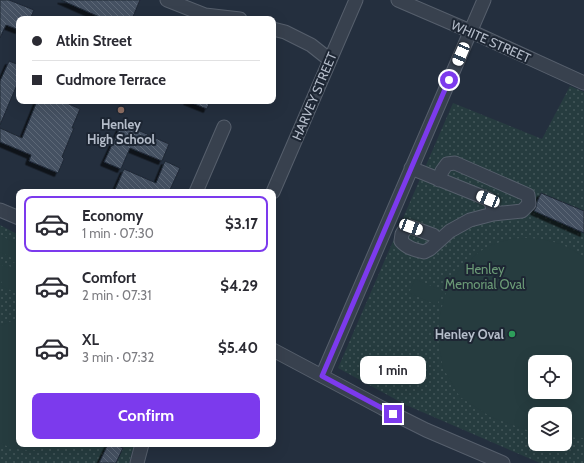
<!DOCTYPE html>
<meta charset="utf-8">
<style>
:root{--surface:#fff;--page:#f7f7f7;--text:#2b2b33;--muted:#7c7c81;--line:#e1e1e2;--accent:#7c3aed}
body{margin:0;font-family:Cabin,sans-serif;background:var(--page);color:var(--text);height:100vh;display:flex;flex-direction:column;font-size:15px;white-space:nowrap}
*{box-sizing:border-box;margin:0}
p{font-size:13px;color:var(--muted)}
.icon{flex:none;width:22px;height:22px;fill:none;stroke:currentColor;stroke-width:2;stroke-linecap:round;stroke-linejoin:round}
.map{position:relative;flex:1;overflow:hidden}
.side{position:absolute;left:16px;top:189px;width:260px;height:258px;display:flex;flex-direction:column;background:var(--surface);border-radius:8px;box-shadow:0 4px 16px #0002}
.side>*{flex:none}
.banner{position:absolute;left:16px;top:16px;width:260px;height:88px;border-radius:8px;box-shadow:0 4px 16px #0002;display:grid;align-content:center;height:88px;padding:0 16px;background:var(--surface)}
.buttons{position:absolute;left:528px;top:355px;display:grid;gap:8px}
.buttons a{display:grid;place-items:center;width:44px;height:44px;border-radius:8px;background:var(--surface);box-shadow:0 4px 16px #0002;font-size:20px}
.end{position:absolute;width:18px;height:18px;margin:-9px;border:5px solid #7c3aed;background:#fff;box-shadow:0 0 0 2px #fff}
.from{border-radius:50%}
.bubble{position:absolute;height:28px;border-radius:8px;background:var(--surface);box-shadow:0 4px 16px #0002;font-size:13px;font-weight:800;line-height:28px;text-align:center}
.car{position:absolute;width:12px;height:24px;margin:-12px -6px;border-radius:5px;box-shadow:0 0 3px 1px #0007;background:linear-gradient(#fff 24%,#345 0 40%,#fff 0 76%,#345 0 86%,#fff 0)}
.banner b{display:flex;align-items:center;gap:14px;height:38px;font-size:15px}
.banner b+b{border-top:1px solid var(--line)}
.banner i{width:10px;height:10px;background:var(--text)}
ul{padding:7px 0 0;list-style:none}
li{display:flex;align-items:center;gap:12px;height:56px;margin:0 8px 6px;padding:0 8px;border:2px solid transparent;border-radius:8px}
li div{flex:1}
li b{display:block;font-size:15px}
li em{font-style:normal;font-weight:800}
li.active{border-color:var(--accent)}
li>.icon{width:36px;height:36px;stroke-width:1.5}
.cta{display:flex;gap:8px;margin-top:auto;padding:8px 16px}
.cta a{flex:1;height:46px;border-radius:8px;background:var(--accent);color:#fff;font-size:16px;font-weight:800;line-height:46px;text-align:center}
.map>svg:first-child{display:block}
.park{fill:url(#park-dots);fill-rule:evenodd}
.pitch{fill:#263c3f;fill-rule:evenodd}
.building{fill:url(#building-back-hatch);stroke:#1f2835;filter:url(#shadow)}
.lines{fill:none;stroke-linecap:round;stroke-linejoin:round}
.minor-casing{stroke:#565f6c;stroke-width:15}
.minor{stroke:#38414e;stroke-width:13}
.route{stroke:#7c3aed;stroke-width:5}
.education-dot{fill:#8d6e63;stroke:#1d2633;stroke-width:1.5}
.leisure-dot{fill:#2e9e5b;stroke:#1d2633;stroke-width:1.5}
.labels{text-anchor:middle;stroke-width:4;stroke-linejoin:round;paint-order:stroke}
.street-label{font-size:13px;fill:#b4bcc9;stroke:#1d2633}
.poi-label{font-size:13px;font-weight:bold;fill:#b4bcc9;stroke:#1d2633}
.park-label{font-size:13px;fill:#6b9a76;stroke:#1d2633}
</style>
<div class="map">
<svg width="584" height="463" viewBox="0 0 584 463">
<defs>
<pattern id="park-dots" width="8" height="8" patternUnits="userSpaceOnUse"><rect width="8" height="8" fill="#263c3f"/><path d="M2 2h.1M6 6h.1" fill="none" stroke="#435659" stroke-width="1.8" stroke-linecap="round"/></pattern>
<pattern id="building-back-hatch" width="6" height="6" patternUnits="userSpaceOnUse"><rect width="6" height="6" fill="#455162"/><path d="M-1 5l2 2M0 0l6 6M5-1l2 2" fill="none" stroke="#5d6877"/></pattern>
<filter id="shadow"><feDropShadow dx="-3.5" dy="3.5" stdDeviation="0" flood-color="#0009"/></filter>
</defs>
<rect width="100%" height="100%" fill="#242f3e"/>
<path class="park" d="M570,86l14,6v371h-44l-134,-58 -68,-37 115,-265 89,36zM535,362h30v30h-30zM535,414h30v30h-30z
M0,225l19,10v209h115l-5,19h-129z"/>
<path class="pitch" d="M0,235l19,10v20l-8,-4 1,-3 -12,-6z
M523,238c23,0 43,5 61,20v180l-19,-1v-23h-30v19l-44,-16 -31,-20 -17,-29 -4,-23 1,-8 -1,-17 5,-22 4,-10 6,-11 7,-9 18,-16 10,-6 11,-4 11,-3zM535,362h30v30h-30z
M0,264l8,4 1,-2 10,5v21l-1,2 -18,-9 2,-3 -2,-1z
M415,279l28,12 -6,14 -28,-12z
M19,319v125h38c-18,9 -39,8 -57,-1v-117l14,-6z"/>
<path class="building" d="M0,0h9l25,10 -4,9h-11v11l-13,-5 -6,13z
M61,0h79l-8,19h-28z
M9,61l10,4v15l-19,45v-44z
M37,101h25l18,8 -8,19h2l-12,29 2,2 -6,14 -29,-12 2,-6 -31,-13v-14l22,10z
M187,101h23l-3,8z
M122,123l47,21 -7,17 -32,-13 -9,21 -17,-7z
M165,161l15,7 -11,24h-55l10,-23 32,14z
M541,193l43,18v22l-50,-22 2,-4 1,-5z
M108,444h6l9,4 -7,15h-17z"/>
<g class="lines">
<g class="minor-casing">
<path id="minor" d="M167,0l38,15 35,4
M398,0l72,31 114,52
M273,29l12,3 26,13 19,15
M411,168l77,31 4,5 1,10 -23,6 -20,11 -20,18 -6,3c-9,-2 -17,-4 -23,-11l1,-7 3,-5 6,-2 22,8 6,6
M439,180l3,-9 5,-7 8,-1 73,32 1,9 -7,7 -29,3
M196,192l28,-65
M273,192l83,-192
M0,210l19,8
M273,350l109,58 44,22 77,33
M322,376l162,-376
M137,463l5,-19"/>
</g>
<use href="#minor" class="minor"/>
</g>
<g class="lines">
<path class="route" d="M393,414l-71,-38 127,-296"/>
</g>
<circle class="education-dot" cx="121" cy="110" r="4"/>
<circle class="leisure-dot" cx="512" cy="334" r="4"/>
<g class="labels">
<g class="street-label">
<text transform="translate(491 41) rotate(24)" y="5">WHITE STREET</text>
<text transform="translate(314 96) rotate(-67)" y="5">HARVEY STREET</text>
</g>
<g class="poi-label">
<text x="121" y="129">Henley<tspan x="121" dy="15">High School</tspan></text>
<text x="504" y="339" text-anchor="end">Henley Oval</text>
</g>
<g class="park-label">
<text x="485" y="274">Henley<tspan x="485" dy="15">Memorial Oval</tspan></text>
</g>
</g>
</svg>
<div class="buttons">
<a><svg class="icon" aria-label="locate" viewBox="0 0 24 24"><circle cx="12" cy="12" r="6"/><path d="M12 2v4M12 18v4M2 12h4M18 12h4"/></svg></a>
<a><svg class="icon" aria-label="layers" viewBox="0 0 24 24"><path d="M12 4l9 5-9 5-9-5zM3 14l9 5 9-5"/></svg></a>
</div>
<i class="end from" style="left:449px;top:80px"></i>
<i class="end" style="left:393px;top:414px"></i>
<div class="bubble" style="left:360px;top:356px;width:66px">1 min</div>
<i class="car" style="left:461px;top:54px;rotate:203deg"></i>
<i class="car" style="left:488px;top:199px;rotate:292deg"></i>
<i class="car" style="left:411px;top:227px;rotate:110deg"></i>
<div class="banner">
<b><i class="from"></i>Atkin Street</b>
<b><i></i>Cudmore Terrace</b>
</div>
<section class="side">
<ul>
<li class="active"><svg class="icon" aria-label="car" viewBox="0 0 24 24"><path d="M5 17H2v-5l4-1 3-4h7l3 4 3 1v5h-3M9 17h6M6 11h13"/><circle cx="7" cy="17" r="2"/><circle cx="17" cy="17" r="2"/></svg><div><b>Economy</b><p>1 min · 07:30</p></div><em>$3.17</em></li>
<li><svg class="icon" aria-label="car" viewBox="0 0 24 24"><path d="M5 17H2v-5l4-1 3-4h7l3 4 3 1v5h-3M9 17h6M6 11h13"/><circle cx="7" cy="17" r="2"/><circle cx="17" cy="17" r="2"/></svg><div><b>Comfort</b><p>2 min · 07:31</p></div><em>$4.29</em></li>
<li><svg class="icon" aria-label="car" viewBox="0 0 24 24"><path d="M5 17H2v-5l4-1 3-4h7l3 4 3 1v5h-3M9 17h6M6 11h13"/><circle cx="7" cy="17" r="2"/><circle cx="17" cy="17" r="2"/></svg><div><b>XL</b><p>3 min · 07:32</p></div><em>$5.40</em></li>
</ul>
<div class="cta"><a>Confirm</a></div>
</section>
</div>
